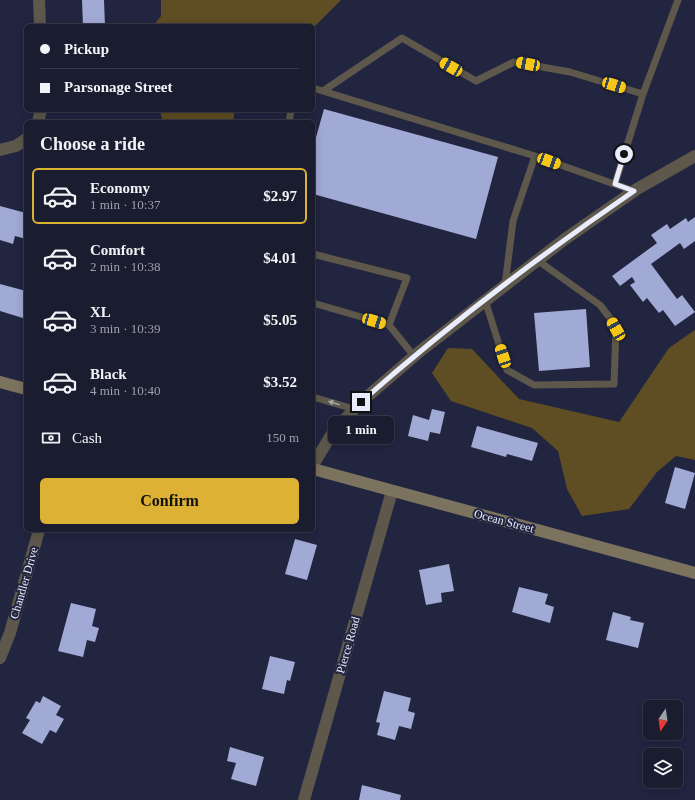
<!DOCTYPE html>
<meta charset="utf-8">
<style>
:root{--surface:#1a1c2f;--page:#232537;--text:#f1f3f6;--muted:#9fa1aa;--line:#383a4b;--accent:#ddb133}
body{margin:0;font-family:Georgia,serif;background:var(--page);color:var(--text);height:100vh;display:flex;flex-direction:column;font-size:15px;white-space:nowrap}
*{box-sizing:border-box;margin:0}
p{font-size:13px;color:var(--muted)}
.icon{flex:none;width:22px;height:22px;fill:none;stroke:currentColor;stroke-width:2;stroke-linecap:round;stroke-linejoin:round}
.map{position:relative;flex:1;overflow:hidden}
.drawer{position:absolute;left:24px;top:120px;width:291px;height:412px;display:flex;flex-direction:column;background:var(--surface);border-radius:6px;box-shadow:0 2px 10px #0003,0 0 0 1px var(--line)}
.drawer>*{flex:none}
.guide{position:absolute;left:24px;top:24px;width:291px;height:88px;border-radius:6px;box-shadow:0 2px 10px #0003,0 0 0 1px var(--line);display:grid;align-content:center;height:88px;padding:0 16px;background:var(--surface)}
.needle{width:26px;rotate:193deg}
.buttons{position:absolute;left:643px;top:700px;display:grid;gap:8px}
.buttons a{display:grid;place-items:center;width:40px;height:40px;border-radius:6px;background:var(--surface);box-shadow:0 2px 10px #0003,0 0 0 1px var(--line);font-size:20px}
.end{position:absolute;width:18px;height:18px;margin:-9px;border:5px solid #e9ecfd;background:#111;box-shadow:0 0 0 2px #111}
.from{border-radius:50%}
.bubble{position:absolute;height:28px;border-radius:6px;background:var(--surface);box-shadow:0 2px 10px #0003,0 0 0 1px var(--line);font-size:13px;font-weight:800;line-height:28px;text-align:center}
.car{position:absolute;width:12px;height:24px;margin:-12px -6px;border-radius:5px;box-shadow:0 0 3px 1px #0007;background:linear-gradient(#f5c518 24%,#345 0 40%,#f5c518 0 76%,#345 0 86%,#f5c518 0)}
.guide b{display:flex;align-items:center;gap:14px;height:38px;font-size:15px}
.guide b+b{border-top:1px solid var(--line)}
.guide i{width:10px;height:10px;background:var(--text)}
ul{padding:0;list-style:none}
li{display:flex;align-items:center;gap:12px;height:56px;margin:0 8px 6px;padding:0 8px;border:2px solid transparent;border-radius:6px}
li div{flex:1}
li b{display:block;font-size:15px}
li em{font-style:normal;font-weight:800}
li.selected{border-color:var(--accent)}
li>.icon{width:36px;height:36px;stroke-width:1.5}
h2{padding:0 16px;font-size:18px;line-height:48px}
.pay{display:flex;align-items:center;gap:10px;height:44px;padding:0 16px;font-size:15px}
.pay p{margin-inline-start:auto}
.primary-button{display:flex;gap:8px;margin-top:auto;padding:8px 16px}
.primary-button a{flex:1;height:46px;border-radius:6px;background:var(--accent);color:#111;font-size:16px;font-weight:800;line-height:46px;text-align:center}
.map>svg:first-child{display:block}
.forest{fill:#5f4e23}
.building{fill:#a1a9d5}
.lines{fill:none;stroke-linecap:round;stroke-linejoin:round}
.service{stroke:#5d584b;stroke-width:7}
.minor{stroke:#5d584b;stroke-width:12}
.secondary{stroke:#7c735f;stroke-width:12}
.oneway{fill:#a3a2a4}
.route{stroke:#e9ecfd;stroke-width:5}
.labels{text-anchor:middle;stroke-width:4;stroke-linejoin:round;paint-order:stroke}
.street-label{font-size:12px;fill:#e9ecfd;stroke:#22253f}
</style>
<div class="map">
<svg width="695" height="800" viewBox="0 0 695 800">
<rect width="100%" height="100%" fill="#22253f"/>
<path class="forest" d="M161,0h180l-28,28v-2h-160l8,-10z
M160,110h75l-2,12h-73l2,-3z
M695,330v130l-19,-4 -19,16 -28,37 -47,7 -15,-27 -9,-38 -26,-23 -81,-27 -19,-28 16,-25 24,1 47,50 100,23 50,-74z"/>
<path class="building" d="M82,0h22l1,26h-22z
M324,109l174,48 -22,82 -163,-45v-46z
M0,206l26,7v26l-11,-3 -2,8 -13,-4z
M695,217v24l-11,8 -4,-6 -29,21 26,35 5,-4 13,17 -20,14 -12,-16 -4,3 -12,-15 -4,4 -13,-17 5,-3 -3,-5 -12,9 -8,-10 45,-33 -6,-8 16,-11 3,5 16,-11 2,4z
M0,284l26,7v28l-26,-8z
M586,309l4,58 -51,4 -5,-58z
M432,409l13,3 -5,22 -10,-2 -2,9 -20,-5 5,-21 16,5z
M477,426l61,17 -6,18 -25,-7 -1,3 -35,-10z
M675,467l20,6 -10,36 -20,-6z
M295,539l22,6 -10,35 -22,-6z
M449,564l5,27 -13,2 1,9 -16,3 -7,-35z
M519,587l29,7 -3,10 9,3 -4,16 -38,-11z
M71,603l25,6 -4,17 7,2 -4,14 -8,-2 -4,17 -25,-6z
M613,612l18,5 -1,3 14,3 -6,25 -32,-8z
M270,656l25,6 -5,19 -3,-1 -3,14 -22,-5z
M384,691l27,7 -3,13 7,2 -4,16 -12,-3 -4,14 -18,-5 3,-12 -4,-1z
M43,696l18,10 -5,9 8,4 -8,14 -6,-3 -8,14 -20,-11 8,-13 -4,-2 10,-17 4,2z
M230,747l34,10 -8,29 -25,-7 5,-16 -9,-2z
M362,785l39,10 -1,5h-41z"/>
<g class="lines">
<path class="service" d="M313,88l222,68 -22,65 -8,64
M323,91l79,-53 74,43 38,-19 56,10 73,22 -28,90
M643,94l35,-94
M289,122l2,-12
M535,156l99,35
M313,254l94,24 -18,47
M485,300l22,70 27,15 80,-1 2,-55 -6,-11 -10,-13 -63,-45
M313,303l76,22 25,31
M313,397l41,12"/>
<path class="minor" d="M39,0l1,26
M38,122l3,-12
M0,150l16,-4 10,-7
M313,465l20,-33 28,-30 58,-50 146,-113 72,-50 58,-33
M0,658l10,-25 29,-103
M304,800l88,-309"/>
<path class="secondary" d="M0,382l26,7
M313,469l382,104"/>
</g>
<defs><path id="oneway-solid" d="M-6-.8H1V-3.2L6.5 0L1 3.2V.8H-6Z"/></defs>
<use class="oneway" href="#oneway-solid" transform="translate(334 403) rotate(-163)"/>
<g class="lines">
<path class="route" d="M361,402c86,-76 178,-146 273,-211l-19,-7 9,-30"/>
</g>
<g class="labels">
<g class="street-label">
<text transform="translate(504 521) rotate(15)" y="4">Ocean Street</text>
<text transform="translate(24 583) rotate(-74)" y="4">Chandler Drive</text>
<text transform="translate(348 645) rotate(-74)" y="4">Pierce Road</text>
</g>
</g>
</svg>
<div class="buttons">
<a><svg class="needle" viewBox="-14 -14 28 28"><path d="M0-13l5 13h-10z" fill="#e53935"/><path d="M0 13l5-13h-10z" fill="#9fa1aa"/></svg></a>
<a><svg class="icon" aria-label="layers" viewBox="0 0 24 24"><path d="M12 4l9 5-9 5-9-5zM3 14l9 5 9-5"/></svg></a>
</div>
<i class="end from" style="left:624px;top:154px"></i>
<i class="end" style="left:361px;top:402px"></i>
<div class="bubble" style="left:328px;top:416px;width:66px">1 min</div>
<i class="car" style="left:528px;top:64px;rotate:281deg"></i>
<i class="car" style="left:451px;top:67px;rotate:300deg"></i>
<i class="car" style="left:614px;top:85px;rotate:107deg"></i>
<i class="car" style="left:549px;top:161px;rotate:110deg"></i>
<i class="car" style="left:374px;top:321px;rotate:106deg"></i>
<i class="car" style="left:616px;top:329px;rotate:330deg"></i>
<i class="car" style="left:503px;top:356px;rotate:342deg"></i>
<div class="guide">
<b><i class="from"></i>Pickup</b>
<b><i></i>Parsonage Street</b>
</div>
<section class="drawer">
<h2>Choose a ride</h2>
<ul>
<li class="selected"><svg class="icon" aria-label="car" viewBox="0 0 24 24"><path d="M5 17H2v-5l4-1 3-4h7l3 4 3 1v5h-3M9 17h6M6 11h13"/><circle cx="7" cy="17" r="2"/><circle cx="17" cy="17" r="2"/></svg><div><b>Economy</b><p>1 min · 10:37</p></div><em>$2.97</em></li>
<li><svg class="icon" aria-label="car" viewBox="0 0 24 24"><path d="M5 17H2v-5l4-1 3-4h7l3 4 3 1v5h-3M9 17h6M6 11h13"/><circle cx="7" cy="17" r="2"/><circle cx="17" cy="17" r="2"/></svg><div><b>Comfort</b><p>2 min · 10:38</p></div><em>$4.01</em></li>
<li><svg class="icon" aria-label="car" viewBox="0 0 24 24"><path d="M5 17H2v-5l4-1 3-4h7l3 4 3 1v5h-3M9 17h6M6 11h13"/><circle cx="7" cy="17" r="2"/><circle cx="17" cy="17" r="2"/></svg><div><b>XL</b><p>3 min · 10:39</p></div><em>$5.05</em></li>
<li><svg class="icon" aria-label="car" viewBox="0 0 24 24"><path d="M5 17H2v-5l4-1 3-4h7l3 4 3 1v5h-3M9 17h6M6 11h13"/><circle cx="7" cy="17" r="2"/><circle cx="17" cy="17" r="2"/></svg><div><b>Black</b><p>4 min · 10:40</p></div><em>$3.52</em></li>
</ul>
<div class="pay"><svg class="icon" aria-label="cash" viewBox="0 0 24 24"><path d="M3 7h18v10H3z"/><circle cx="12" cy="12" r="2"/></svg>Cash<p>150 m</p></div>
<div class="primary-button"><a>Confirm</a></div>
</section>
</div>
